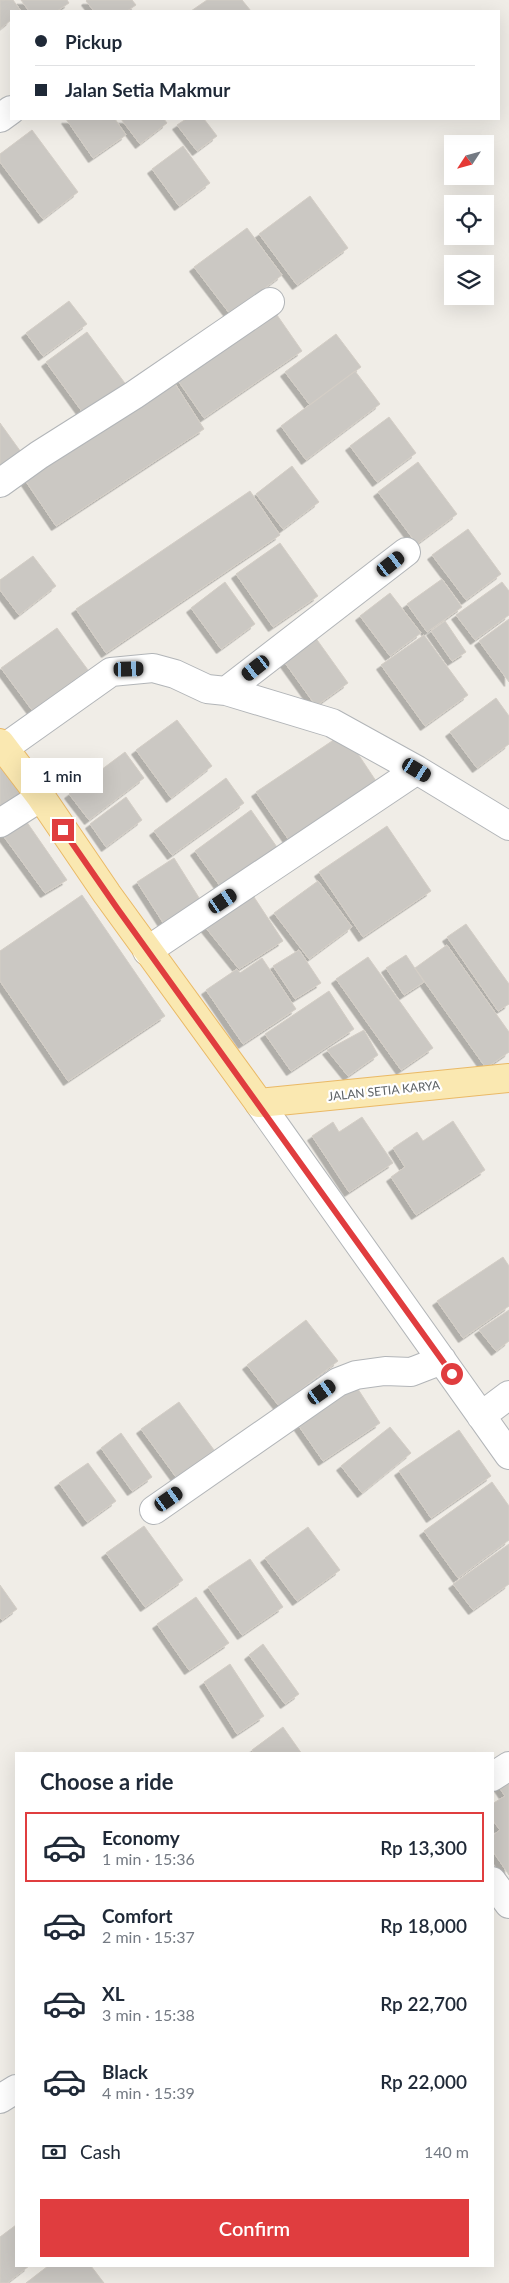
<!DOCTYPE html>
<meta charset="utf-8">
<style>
:root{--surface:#fff;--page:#f2f2f3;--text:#1f2937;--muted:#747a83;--line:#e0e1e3;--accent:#e03d3f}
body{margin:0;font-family:Lato,sans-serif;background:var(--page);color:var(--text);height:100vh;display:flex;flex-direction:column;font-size:19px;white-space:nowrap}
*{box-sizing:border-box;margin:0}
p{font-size:16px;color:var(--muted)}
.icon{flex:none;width:28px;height:28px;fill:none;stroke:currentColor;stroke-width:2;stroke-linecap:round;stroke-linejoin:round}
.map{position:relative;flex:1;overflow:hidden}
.drawer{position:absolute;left:15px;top:1752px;width:479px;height:515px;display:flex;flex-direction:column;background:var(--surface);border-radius:0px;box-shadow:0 5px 20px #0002}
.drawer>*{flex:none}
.guide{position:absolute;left:10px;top:10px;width:490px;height:110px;border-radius:0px;box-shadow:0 5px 20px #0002;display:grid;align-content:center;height:110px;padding:0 25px;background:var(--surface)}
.needle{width:32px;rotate:234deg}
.controls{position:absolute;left:444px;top:135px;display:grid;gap:10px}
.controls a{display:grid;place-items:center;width:50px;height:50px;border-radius:0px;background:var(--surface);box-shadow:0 5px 20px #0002;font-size:25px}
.end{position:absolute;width:22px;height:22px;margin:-11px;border:6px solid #e03d3f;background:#fff;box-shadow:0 0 0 2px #fff}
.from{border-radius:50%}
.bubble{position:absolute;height:35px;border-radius:0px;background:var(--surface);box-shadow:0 5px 20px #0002;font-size:16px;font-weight:600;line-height:35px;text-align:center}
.car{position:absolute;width:15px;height:30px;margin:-15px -8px;border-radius:6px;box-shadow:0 0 4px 1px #0007;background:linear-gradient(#222 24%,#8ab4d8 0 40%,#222 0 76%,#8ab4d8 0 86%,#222 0)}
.guide b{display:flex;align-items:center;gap:18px;height:48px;font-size:19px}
.guide b+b{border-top:1px solid var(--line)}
.guide i{width:12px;height:12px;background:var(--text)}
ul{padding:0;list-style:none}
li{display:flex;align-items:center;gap:15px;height:70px;margin:0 10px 8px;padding:0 15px;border:2px solid transparent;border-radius:0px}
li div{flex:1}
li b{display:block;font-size:19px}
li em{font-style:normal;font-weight:600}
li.selected{border-color:var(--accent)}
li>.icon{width:45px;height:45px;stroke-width:1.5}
h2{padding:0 25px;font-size:22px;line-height:60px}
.pay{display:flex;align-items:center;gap:12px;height:55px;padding:0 25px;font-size:19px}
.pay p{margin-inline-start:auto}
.button{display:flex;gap:10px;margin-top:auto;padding:10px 25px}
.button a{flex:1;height:58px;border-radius:0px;background:var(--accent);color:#fff;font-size:20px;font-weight:600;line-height:58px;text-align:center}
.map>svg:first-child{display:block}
.building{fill:#cbc8c3;stroke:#d4cec6;filter:url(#shadow)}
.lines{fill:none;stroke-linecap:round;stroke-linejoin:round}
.minor-casing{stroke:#b2b5b8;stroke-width:30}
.major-casing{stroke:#eab966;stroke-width:30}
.minor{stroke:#fff;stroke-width:28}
.major{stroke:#fae8b1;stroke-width:28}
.route{stroke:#e03d3f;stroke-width:6}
.labels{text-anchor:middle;stroke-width:4.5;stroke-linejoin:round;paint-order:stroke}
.street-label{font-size:12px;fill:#5e6366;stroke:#fff}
</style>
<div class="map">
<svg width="509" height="2283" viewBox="0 0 509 2283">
<defs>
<filter id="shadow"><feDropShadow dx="-4.5" dy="4.5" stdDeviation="0" flood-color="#0004"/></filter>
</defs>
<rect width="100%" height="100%" fill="#f0ede7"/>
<path class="building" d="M0,0h13l8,11h-10v9l-11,9z
M21,0h46l2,3 -12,8h-28z
M87,0h45l4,5 -9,6h-33l-8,-10z
M207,0h35l9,11h-60z
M66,119h49l11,16 -33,23z
M121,119h43l3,4 -27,21z
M186,119h18l13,17 -20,15 -20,-26z
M32,130l46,62 -35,27 -43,-57v-8z
M183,146l27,37 -31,23 -27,-37z
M310,196l38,52 -51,37 -38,-51z
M247,228l35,47 -52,39 -36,-47z
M69,301l18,23 -44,32 -17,-23z
M270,305l32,46 -98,67 -32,-46z
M87,332l40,54 -41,31 -40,-55z
M336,334l25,33 -51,38 -25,-33z
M355,371l25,33 -74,56 -25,-34z
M172,379l32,50 -148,97 -33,-49z
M389,417l27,36 -39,29 -27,-36z
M0,423l26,36 -26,19z
M418,462l39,52 -40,30 -39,-52z
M292,466l27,36 -36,27 -27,-35z
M250,491l30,44 -174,118 -30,-44z
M468,529l33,45 -35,26 -34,-45z
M280,543l38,53 -45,31 -37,-53z
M33,556l23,30 -37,29 -19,-25v-10z
M442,579l20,28 -35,25 -20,-28z
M225,582l30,42 -34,25 -30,-41z
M502,582l7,9v24l-34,25 -19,-25z
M390,593l31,40 -31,23 -30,-40z
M509,619v63l-30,-41z
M445,621l21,31 -14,9 -21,-30z
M57,628l31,42 -56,40 -31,-42z
M424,635l44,60 -43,31 -44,-61z
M315,637l33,46 -32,23 -33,-46z
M496,698l13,18v28l-32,24 -27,-36z
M177,720l35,46 -41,32 -35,-48z
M344,733l34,51 -87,59 -35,-51z
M125,752l19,26 -55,42 -20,-26z
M0,763l23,35 -23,16z
M226,778l18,25 -72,52 -18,-24z
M126,797l16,23 -36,27 -16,-23z
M251,810l28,40 -56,40 -28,-39z
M24,818l43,62 -22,13 -43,-59z
M387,826l44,65 -68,46 -44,-65z
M174,858l27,43 -37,23 -27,-42z
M318,881l34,46 -43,32 -35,-46z
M250,891l33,50 -44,28 -37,-46z
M82,895l83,121 -97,65 -68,-100v-30z
M466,924l43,60v20l-11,7 -51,-74z
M447,945l62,87v20l-23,16 -71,-100z
M299,950l22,33 -26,16 -22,-33z
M406,955l18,27 -20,13 -18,-27z
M368,957l65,91 -32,22 -65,-91z
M262,958l34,51 -53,35 -37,-54 31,-21 3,4z
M329,991l25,38 -63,42 -26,-37z
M364,1030l14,25 -30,21 -21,-26z
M362,1117l31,46 -44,29 -37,-56 21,-14 6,10z
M453,1121l32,49 -69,45 -25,-38 14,-10 -12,-19 24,-16 6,9z
M503,1257l6,9v40l-46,32 -26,-37z
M509,1310v31l-13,10 -17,-21z
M306,1320l32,41 -59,45 -32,-41z
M354,1383l26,40 -57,38 -27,-39z
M179,1402l35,48 -38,27 -35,-48z
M390,1427l21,26 -49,40 -21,-27z
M459,1430l32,46 -60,42 -32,-47z
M121,1433l31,44 -20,14 -31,-43z
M88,1463l28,38 -29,21 -28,-39z
M492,1482l17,24v34l-51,38 -34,-47z
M144,1526l39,54 -38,27 -39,-54z
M308,1527l32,43 -43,31 -32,-43z
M509,1544v40l-36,26 -20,-26z
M250,1559l33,48 -41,28 -34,-48z
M0,1585l17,24 -15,11 -2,-2z
M196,1597l33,46 -40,27 -32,-46z
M263,1644l36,50 -14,10 -36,-49z
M230,1664l34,52 -27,18 -33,-52z
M283,1727l19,27h-48l-2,-4z
M509,1776v99l-17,-25v-14l8,-6 -8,-11v-15l13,-8 -8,-12z
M16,2225v41h13l-22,17h-7v-46z
M48,2266h43l13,17h-78z"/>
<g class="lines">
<g class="minor-casing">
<path id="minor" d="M0,118l11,-8
M0,483l39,-28 95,-60 136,-93
M226,691l180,-139
M4,748l107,-76 42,-4 22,6 32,15 19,2 106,32 85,47 92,56
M0,823l41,-26
M147,951l270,-181
M259,1103l250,352
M481,1416l28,-21
M154,1510l184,-128 18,-7 29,-4 26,1 31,-12
M492,1777l17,-11
M492,1881l17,23
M0,2099l16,-10"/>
</g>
<g class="major-casing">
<path id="major" d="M0,743l41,54 66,97 152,209 250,-25"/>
</g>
<use href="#minor" class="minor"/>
<use href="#major" class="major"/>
</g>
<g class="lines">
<path class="route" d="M63,830l54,78 335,466"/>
</g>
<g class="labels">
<g class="street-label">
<text transform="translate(384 1091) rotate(-6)" y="4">JALAN SETIA KARYA</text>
</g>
</g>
</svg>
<div class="controls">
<a><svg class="needle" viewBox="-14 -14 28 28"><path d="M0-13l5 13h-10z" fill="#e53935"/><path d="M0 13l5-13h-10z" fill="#747a83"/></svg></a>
<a><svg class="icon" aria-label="locate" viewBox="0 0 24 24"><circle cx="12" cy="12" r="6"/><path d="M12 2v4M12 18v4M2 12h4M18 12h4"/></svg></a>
<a><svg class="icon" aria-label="layers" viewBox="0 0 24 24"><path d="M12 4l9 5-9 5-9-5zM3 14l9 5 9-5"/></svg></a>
</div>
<i class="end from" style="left:452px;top:1374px"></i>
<i class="end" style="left:63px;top:830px"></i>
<div class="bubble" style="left:21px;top:758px;width:82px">1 min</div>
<i class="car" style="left:391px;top:564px;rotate:52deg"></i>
<i class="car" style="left:256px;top:668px;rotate:232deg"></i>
<i class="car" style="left:129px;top:669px;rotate:88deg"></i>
<i class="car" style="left:417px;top:770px;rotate:121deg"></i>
<i class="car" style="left:223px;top:901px;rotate:56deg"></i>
<i class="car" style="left:322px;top:1392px;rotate:55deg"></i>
<i class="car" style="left:169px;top:1499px;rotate:55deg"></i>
<div class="guide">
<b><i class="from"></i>Pickup</b>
<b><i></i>Jalan Setia Makmur</b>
</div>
<section class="drawer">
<h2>Choose a ride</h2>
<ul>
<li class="selected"><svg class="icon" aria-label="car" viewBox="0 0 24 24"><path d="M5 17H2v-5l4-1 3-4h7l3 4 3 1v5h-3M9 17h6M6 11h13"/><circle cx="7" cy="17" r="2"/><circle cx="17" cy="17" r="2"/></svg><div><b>Economy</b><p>1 min · 15:36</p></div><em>Rp 13,300</em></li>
<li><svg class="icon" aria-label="car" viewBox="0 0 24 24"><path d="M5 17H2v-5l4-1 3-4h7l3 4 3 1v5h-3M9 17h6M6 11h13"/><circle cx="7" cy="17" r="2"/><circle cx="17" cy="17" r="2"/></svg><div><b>Comfort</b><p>2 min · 15:37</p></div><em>Rp 18,000</em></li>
<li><svg class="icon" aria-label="car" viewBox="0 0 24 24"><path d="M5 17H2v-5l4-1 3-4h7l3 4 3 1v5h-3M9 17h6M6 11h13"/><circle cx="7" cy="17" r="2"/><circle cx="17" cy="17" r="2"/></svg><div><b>XL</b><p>3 min · 15:38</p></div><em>Rp 22,700</em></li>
<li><svg class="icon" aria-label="car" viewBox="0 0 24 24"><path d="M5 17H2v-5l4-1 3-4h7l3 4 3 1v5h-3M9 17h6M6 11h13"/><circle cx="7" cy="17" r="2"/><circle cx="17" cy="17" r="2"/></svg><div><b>Black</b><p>4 min · 15:39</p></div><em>Rp 22,000</em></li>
</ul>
<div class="pay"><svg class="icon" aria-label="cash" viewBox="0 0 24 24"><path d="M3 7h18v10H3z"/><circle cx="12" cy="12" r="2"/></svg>Cash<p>140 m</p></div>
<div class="button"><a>Confirm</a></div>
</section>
</div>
